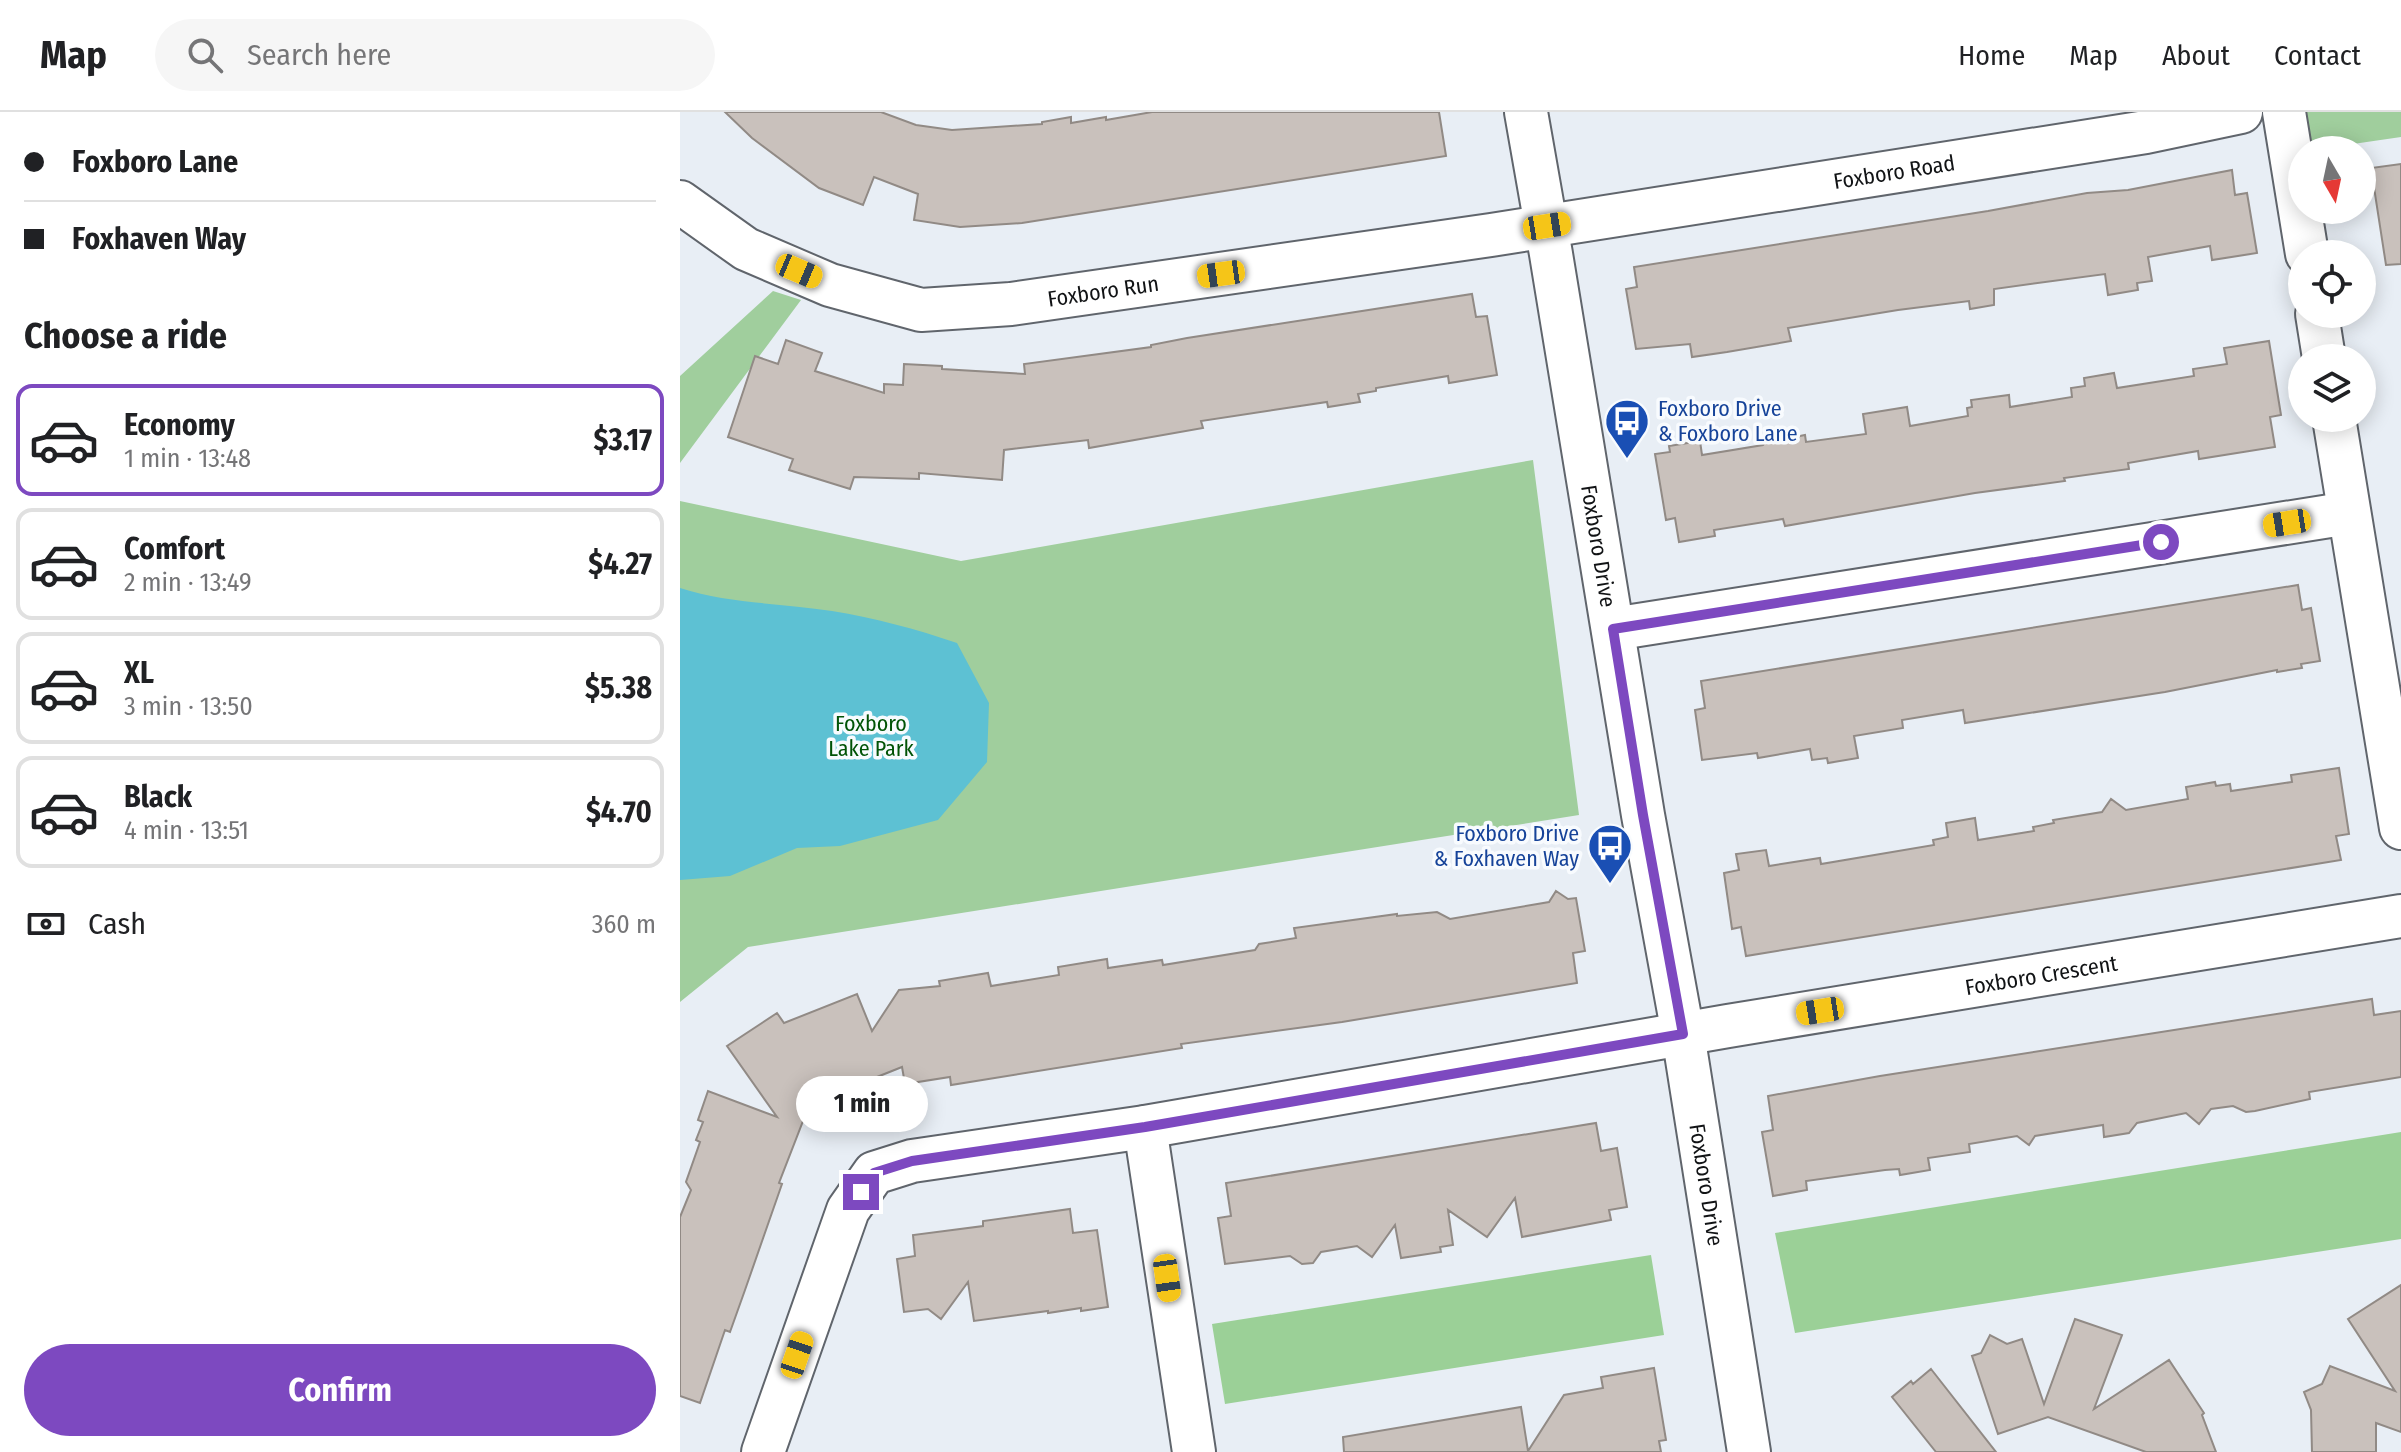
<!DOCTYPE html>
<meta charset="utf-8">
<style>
:root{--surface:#fff;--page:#f6f6f6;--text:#202124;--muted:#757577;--line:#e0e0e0;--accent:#7d49c0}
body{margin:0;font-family:"Fira Sans Condensed",sans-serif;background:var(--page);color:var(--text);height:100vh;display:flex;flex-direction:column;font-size:30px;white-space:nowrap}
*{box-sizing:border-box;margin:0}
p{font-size:26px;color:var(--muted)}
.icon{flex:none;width:44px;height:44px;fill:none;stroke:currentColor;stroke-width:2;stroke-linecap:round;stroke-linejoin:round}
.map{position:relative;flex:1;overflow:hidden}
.panel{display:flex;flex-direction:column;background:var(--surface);width:680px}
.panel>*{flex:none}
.top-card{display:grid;align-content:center;height:176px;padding:0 24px;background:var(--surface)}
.needle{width:52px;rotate:171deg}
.tools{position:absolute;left:1608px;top:24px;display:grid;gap:16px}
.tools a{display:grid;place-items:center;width:88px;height:88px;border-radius:50%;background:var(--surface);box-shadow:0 4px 20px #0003;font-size:40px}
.end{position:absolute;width:36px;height:36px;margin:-18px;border:10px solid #7d49c0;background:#fff;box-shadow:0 0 0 4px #fff}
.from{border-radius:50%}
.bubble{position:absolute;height:56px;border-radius:28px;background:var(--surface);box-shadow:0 4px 20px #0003;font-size:26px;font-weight:700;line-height:56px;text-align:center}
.car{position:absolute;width:24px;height:48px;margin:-24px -12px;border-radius:10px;box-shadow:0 0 6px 2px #0007;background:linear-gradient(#f5c518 24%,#345 0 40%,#f5c518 0 76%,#345 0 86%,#f5c518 0)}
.top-card b{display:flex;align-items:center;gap:28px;height:76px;font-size:30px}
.top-card b+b{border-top:2px solid var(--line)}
.top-card i{width:20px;height:20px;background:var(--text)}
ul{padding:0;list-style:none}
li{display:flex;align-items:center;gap:24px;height:112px;margin:0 16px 12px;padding:0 8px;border:4px solid var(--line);border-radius:16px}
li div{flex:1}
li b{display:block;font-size:30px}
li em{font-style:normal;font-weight:700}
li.on{border-color:var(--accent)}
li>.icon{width:72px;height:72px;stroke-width:1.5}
h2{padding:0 24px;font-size:36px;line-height:96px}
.pay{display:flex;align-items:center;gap:20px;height:88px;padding:0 24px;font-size:30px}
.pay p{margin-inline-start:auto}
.button{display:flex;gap:16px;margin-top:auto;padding:16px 24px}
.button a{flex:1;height:92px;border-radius:48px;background:var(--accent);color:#fff;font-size:32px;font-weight:700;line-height:92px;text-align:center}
header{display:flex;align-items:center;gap:48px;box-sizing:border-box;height:112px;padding:0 40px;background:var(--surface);border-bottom:2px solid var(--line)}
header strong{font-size:38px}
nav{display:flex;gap:44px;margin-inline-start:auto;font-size:28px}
.search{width:560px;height:72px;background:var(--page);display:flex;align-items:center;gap:20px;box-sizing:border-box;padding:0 28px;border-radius:44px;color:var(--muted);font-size:30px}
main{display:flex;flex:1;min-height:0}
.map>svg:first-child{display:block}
.green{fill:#a0ce9d}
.forest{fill:#9bd097}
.water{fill:#5dc1d3}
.building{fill:#c9c1bc;stroke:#918a85;stroke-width:2}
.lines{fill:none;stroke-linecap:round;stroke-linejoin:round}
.minor-casing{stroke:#60656c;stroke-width:46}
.minor{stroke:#fff;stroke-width:42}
.route{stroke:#7d49c0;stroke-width:10}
.labels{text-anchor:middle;stroke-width:7;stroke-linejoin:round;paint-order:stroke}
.street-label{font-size:22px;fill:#111315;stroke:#f8fbfe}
.transit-label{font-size:22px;fill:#164399;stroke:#f8fbfe;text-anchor:start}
.park-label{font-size:22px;fill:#015306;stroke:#f8fbfe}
</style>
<header>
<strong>Map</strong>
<div class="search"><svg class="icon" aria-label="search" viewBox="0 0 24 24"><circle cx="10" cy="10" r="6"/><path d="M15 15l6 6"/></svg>Search here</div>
<nav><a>Home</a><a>Map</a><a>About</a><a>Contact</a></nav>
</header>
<main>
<section class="panel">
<div class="top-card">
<b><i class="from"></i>Foxboro Lane</b>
<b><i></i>Foxhaven Way</b>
</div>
<h2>Choose a ride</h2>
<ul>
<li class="on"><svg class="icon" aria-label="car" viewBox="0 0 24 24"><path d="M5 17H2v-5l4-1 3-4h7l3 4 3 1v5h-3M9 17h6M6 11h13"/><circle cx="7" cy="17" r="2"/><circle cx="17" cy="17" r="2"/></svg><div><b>Economy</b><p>1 min · 13:48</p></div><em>$3.17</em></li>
<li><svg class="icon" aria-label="car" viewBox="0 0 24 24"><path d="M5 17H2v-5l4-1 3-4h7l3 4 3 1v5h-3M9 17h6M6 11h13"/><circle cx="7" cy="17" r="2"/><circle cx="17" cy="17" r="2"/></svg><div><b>Comfort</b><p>2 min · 13:49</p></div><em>$4.27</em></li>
<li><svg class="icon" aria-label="car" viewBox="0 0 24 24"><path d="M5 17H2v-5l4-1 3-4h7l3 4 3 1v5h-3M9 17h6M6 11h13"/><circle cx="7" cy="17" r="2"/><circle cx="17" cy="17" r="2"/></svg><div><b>XL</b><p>3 min · 13:50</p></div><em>$5.38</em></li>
<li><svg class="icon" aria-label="car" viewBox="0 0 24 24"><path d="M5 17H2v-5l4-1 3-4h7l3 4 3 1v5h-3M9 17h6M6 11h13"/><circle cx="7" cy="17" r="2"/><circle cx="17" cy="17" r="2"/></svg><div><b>Black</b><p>4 min · 13:51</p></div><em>$4.70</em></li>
</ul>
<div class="pay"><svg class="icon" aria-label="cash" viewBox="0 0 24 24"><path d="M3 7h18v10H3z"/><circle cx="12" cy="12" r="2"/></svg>Cash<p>360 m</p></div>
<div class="button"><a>Confirm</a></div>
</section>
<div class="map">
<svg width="1721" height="1340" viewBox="0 0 1721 1340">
<rect width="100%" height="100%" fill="#e8eef5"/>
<path class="green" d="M1626,0h95v25l-89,13z
M93,179l28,9 -121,163v-87z
M853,348l46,355 -831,132 -68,55v-501l281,60z"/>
<path class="forest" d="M1721,1020v107l-606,94 -20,-100z
M971,1143l13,80 -439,69 -13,-80z"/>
<path class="water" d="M0,476c49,16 102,15 152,23 43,7 84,18 125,32l32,60 -2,59 -49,58 -98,26 -43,2 -67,28 -50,4z"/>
<path class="building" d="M45,0h156l35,13 36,5 90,-6v-2l29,-5v6l35,-6v3l46,-8h287l7,44 -424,67 -62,4 -46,-7 4,-26 -44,-17 -11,28 -44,-17 -67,-50z
M1721,52v100l-15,1 -15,-97z
M1552,58l3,25 12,-2 10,60 -45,7 -2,-14 -62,11 4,24 -15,2 1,7 -30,5 -3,-21 -111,15v16l-24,4 -1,-8 -71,9 -110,18 3,13 -64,11 -35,5 -2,-13 -54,5 -10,-60 11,-2 -3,-20 354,-56 99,-18 41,-3z
M792,182l4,23 11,-1 10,59 -48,8 -1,-7 -72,12v3l-18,3 2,8 -32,5 -1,-5 -126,19 2,7 -114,20 -1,-8 -84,10 -2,30 -83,-7v6l-65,-2 -4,12 -61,-19 4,-11 -65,-22 27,-81 23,8 8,-24 36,13 -7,18 69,22v-9l19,1 1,-21 38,2v3l83,5 -1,-10 127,-17v-2l36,-7z
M1589,229l12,74 -11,2 5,30 -76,12 -1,-8 -70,12 1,6 -65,9 1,3 -90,12 -190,33 -2,-7 -69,11 1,6 -36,6 -4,-24 -9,2 -11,-66 15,-2 -1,-6 31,-5 2,14 61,-10 12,-17 15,10 15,-3 1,7 60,-8 -3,-20 44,-7 3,19 58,-10 -1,-8 5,-1 -1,-7 38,-5 1,12 62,-10 -1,-9 14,-2 -1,-8 30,-5 3,15 77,-12 -1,-7 34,-5 -3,-16z
M1618,473l4,25 9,-2 9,53 -19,3 1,4 -25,4v-2l-112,22 -200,31 -2,-13 -61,10 1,8 -49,8 4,22 -30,5 -1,-5 -15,2 -2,-11 -52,9 -1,-5 -55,7 -7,-50 10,-2 -4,-27z
M1659,656l10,66 -13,2 5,24 -595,96 -5,-29 -9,2 -8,-56 15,-3 -3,-16 30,-4 3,16 51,-8 1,6 113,-19 -1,-5 15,-3 -2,-14 29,-5 3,22 56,-9 -1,-4 21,-4 -1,-3 49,-8 9,-13 15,11 62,-11 -2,-12 29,-5 1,4 14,-2 1,7 61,-9 -1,-7z
M876,779l12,8 8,-1 9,53 -12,2 4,30 -235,39 -161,22 1,4 -231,37 -1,-8 -45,7 -3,-17 -65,26 -32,23 -26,67 3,1 -37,106 -15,42 -5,-2 -25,73 -20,-7v-179l11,-27 -5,-8 14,-40 -4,-2 7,-18 -5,-2 10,-29 69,26 -50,-71 50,-33 7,10 73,-29 15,37 27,-41 41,-4 -1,-5 49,-8 3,13 68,-11 -1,-8 49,-8 1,9 54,-8 1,5 92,-15 4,-6 37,-6 -2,-10 103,-14v2l40,-4 13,7 99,-17z
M1692,887l2,16 27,-4v66l-92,15 1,7 -55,12 -9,1 -13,-6 -22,3 -12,15 -13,-11 -49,10 -8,10 -25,4 -1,-12 -68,11 -6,9 -12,-9 -48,8 1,8 -42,6 2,12 -30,5 -1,-6 -14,1 -79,11 1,9 -34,6 -11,-64 11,-2 -5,-34 112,-20z
M916,1011l5,28 16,-3 10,59 -18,3 2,10 -89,17 -7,-39 -28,39 -39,-27 5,35 -13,2 1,5 -40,6 -6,-33 -23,32 -15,-11 -36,6 -8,11 -11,1 -12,-8 -65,8 -7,-46 13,-2 -5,-33z
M390,1097l3,24 24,-3 11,77 -27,4v-3l-33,5v-2l-74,10 -6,-39 -27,37 -13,-10 -24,3 -7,-53 18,-3 -2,-21 70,-9v-5z
M1721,1173v147l-25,-9v29h-64l-1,-42 -7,-18 18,-8 8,-18 65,25 -47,-72z
M1395,1207l47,16 -28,74 75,-49 35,53 -2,2 14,37h-70l-98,-35 -50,17 -26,-78 9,-3 9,-18 17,9 15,-5 22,65z
M974,1256l12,72 -7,1 2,11h-317l-1,-15 178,-30 7,44 36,-56 39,-7 -2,-11z
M1251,1257l65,83h-60l-44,-55 19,-16 2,3z"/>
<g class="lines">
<g class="minor-casing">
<g id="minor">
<path id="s1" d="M846,0l25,142 92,561 40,219 66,418"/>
<path d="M1604,0l23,142"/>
<path id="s2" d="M0,90l66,47 84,36 91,25 90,-6 480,-69 655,-103 95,-20"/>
<path d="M1637,202l7,44"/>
<path d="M1654,306l67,410"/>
<path d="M933,517l736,-116"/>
<path d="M465,1015l49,325"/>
<path id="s3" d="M83,1340l85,-242 26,-37 38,-12 233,-34 583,-101 673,-110"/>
</g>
</g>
<use href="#minor" class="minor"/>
</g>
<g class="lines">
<path class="route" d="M181,1080l13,-19 38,-12 233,-34 538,-93 -40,-219 -30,-186 548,-87"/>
</g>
<defs>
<g id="bus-pin" transform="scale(2.3)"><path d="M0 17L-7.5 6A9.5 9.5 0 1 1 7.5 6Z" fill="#1a4fb4" stroke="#f8fbfe"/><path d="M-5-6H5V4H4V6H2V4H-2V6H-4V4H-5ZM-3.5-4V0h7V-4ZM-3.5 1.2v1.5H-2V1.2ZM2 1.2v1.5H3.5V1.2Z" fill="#fff"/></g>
</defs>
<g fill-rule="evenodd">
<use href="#bus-pin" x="947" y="309"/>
<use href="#bus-pin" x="930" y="734"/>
</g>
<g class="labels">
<g class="street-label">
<text dy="8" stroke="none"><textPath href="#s2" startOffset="1250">Foxboro Road</textPath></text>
<text dy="8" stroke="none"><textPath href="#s2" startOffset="450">Foxboro Run</textPath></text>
<text dy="8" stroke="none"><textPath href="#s1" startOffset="440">Foxboro Drive</textPath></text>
<text dy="8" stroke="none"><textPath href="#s3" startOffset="1486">Foxboro Crescent</textPath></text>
<text dy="8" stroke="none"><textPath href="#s1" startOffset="1088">Foxboro Drive</textPath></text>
</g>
<g class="transit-label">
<text x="978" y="304">Foxboro Drive<tspan x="978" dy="25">&amp; Foxboro Lane</tspan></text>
<text x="899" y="729" text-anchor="end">Foxboro Drive<tspan x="899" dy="25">&amp; Foxhaven Way</tspan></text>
</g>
<g class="park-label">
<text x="191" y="619">Foxboro<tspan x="191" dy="25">Lake Park</tspan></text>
</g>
</g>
</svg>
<div class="tools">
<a><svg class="needle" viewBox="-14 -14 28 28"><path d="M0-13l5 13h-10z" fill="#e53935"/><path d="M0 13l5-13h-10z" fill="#757577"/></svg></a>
<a><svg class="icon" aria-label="locate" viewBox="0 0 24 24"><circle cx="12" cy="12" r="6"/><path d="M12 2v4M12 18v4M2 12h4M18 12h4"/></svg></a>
<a><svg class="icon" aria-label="layers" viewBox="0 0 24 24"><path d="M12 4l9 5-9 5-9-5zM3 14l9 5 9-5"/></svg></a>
</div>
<i class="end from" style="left:1481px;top:430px"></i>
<i class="end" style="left:181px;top:1080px"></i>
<div class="bubble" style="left:116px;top:964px;width:132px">1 min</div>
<i class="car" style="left:867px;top:114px;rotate:81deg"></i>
<i class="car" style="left:119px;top:159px;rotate:113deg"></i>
<i class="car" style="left:541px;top:162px;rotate:262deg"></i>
<i class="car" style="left:1607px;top:411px;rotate:261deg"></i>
<i class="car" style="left:1140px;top:899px;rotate:261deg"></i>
<i class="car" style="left:487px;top:1166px;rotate:172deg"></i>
<i class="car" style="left:117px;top:1243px;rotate:19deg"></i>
</div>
</main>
